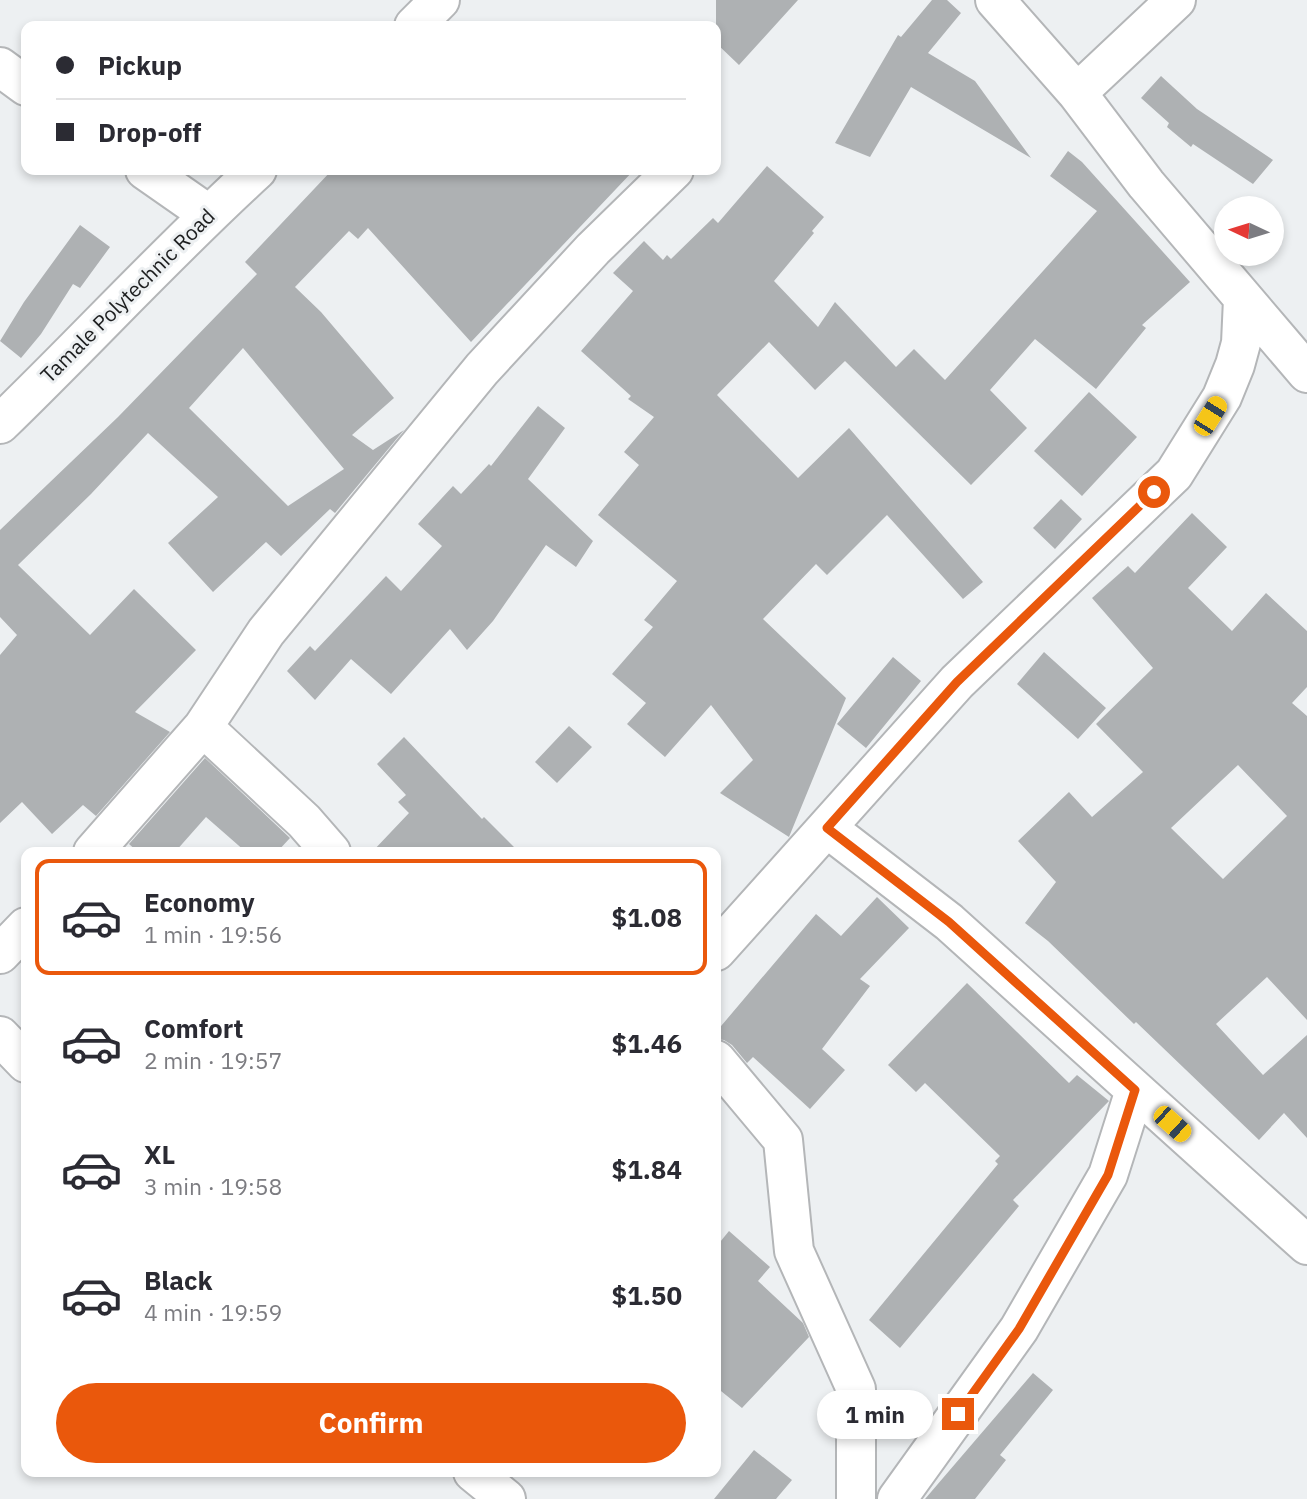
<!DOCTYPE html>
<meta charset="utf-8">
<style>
:root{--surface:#fff;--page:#f7f7f7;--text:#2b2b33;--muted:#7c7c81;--line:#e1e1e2;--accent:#ea580c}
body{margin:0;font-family:"IBM Plex Sans",sans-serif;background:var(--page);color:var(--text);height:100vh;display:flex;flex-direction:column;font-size:26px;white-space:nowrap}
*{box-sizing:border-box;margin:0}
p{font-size:23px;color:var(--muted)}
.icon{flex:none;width:38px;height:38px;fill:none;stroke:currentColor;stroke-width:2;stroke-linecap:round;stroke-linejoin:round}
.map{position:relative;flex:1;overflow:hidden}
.drawer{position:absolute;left:21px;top:847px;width:700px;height:630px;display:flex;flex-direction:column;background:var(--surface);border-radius:14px;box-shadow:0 4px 10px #0003}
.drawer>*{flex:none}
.top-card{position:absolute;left:21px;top:21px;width:700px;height:154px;border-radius:14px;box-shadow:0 4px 10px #0003;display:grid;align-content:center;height:154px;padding:0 35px;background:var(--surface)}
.needle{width:46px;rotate:274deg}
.tools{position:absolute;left:1214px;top:196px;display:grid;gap:14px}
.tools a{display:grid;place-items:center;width:70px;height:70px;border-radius:50%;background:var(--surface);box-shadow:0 4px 10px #0003;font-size:35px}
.end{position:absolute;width:32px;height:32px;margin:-16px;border:9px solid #ea580c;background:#fff;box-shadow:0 0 0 4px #fff}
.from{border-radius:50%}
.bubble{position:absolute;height:49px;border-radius:24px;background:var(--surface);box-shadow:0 4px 10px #0003;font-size:23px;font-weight:700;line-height:49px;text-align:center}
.car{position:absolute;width:21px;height:42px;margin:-21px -10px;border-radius:9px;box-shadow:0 0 5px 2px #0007;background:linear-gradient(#f5c518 24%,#345 0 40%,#f5c518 0 76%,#345 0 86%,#f5c518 0)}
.top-card b{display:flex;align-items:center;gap:24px;height:66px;font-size:26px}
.top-card b+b{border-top:2px solid var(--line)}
.top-card i{width:18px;height:18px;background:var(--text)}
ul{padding:12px 0 0;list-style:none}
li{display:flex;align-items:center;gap:21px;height:116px;margin:0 14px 10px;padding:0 21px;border:4px solid transparent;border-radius:14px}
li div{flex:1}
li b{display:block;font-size:26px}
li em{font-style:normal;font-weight:700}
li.on{border-color:var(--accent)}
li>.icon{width:63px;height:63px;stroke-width:1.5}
.cta{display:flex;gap:14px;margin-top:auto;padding:14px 35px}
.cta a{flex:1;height:80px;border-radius:42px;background:var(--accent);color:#fff;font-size:28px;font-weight:700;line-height:80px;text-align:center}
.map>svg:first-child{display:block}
.building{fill:#aeb1b3;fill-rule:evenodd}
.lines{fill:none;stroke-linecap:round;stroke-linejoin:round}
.minor-casing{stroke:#b4b6b8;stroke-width:42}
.minor{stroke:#fff;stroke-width:38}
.route{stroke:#ea580c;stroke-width:9}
.labels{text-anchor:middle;stroke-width:6;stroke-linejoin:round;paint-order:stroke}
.street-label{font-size:21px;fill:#1d1e1f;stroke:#edf0f2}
</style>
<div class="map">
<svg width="1307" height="1499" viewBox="0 0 1307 1499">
<rect width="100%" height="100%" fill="#edf0f2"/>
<path class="building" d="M716,0h82l-59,65 -23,-22z
M932,0h15l14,13 -33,40 47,28 56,77 -120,-71 -41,70 -35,-14 63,-108 3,2z
M1161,76l36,33 76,51 -20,24 -60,-40 -2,3 -24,-20 2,-4 -28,-25z
M1068,151l14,11 108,120 -48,43 4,3 -50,61 -61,-50 -45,51 37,38 -56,57 -126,-124 -30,29 -46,-48 -52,53 81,83 51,-50 134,154 -20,17 -76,-84 -60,60 -11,-11 -53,55 83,79 -57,139 -69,-44 33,-33 -42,-55 -46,52 -38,-33 19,-21 -34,-29 41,-47 -9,-7 33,-39 -79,-66 41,-50 -15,-13 30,-35 -26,-18 3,-3 -50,-45 52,-60 -20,-18 31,-32 19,19 4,-5 4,4 42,-41 5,5 49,-57 57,51 -12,14 2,2 -40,48 44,46 17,-25 61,65 18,-18 31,31 152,-169 -47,-35z
M332,170h302l-163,172 -103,-114 -10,11 -9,-8 -54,56 26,25 73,86 -42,37 21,15 31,-20 -69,83 -5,-4 -49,47 -15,-14 -53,50 -45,-49 50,-46 -70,-64 -57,61 -73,71 72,70 44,-46 62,61 -61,62 35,20 -74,84 -13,-11 -31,29 -30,-32 -22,21v-168l17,-20 -17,-18v-87l118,-113 139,-143 -12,-12zM243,348l101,121 -56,37 -99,-98z
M80,225l30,22 -30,41 -7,-4 -32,50 -20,24 -21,-17 24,-39z
M1089,392l48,45 -55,59 -48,-45z
M538,406l27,22 -37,51 65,62 -17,26 -30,-22 -53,76 -26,29 -17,-21 -59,65 -40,-35 -36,41 -28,-29 23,-25 5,5 71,-75 15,15 41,-45 -24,-22 35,-38 8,8 28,-30 2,2z
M1061,499l21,20 -27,30 -22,-21z
M1192,513l35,34 -39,41 44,43 34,-38 41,38v56l-15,16 15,13v304l-40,-43 -51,47 47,51 44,-40v103l-23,-25 -25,27 -123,-118 -2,2 -86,-83 -23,-18 31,-41 -38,-41 51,-49 23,25 51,-45 -47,-48 57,-56 -61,-70 36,-32 7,7zM1238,765l49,51 -64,63 -52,-51z
M1044,652l62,56 -28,31 -61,-55z
M893,657l28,24 -55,67 -29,-24z
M569,726l23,21 -35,36 -22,-21z
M404,737l78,82 2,-2 35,35h-147l37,-39 -11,-11 8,-7 -29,-31z
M205,758l85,80 -13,14h-31l-40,-35 -31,35h-37l-9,-8z
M877,897l32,31 -49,51 10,7 -48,63 23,21 -35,39 -57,-52 -6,6 -15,-18 -8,-5 -8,-1v-7l100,-118 25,22z
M967,983l102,100 8,-8 32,26 -96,99 6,6 -119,142 -31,-28 129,-156 -3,-3 5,-5 -75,-73 -9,9 -28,-27z
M729,1231l41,36 -12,14 45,42 6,14 -67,71 -26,-21v-140z
M1033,1373l20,17 -53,65 6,5 -31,39h-50z
M754,1450l38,30 -16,19h-62z"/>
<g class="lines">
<g class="minor-casing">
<path id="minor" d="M995,0l82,93 69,91 161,189
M414,26l26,-26
M0,67l26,19
M1077,93l99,-93
M145,170l63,44
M0,424c87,-84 168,-173 257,-254
M203,727l101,94 27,31
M827,828l122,94 358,323
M93,852l110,-125 63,-95 216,-263 111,-120 81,-79
M716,951l241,-269 217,-208 48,-77 13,-32 6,-22 2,-44
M0,954l26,-27
M0,1036l26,27
M716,1060l67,80 11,111 62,138v110
M473,1472l33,27
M897,1499l122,-170 89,-154 27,-85"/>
</g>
<use href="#minor" class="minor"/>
</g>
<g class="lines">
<path class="route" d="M958,1414l61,-85 89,-154 27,-85 -186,-168 -122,-94 130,-146 197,-190"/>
</g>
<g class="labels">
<g class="street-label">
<text transform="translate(128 296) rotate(-45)" y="7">Tamale Polytechnic Road</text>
</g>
</g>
</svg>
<div class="tools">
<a><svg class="needle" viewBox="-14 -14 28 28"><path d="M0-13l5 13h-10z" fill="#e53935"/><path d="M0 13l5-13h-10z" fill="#7c7c81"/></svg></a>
</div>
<i class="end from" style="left:1154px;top:492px"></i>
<i class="end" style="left:958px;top:1414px"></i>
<div class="bubble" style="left:817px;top:1390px;width:116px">1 min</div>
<i class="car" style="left:1210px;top:416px;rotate:32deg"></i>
<i class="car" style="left:1172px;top:1124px;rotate:132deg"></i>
<div class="top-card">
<b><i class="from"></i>Pickup</b>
<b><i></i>Drop-off</b>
</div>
<section class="drawer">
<ul>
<li class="on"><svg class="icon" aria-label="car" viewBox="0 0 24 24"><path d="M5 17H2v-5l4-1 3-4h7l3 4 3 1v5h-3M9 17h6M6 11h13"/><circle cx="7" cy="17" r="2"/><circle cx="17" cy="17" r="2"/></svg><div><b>Economy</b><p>1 min · 19:56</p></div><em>$1.08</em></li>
<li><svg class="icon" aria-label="car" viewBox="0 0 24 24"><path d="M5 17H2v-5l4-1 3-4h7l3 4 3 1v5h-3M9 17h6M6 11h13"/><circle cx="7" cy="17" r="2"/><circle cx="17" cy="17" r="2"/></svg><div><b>Comfort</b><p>2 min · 19:57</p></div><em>$1.46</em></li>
<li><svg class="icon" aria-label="car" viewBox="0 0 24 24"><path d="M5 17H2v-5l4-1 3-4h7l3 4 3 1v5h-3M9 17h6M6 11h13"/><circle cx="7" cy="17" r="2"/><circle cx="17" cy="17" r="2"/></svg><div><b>XL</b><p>3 min · 19:58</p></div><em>$1.84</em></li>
<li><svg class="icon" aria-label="car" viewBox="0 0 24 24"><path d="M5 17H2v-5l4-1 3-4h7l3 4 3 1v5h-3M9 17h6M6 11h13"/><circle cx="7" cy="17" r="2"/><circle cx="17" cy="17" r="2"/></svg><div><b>Black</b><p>4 min · 19:59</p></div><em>$1.50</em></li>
</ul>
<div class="cta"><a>Confirm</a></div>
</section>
</div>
